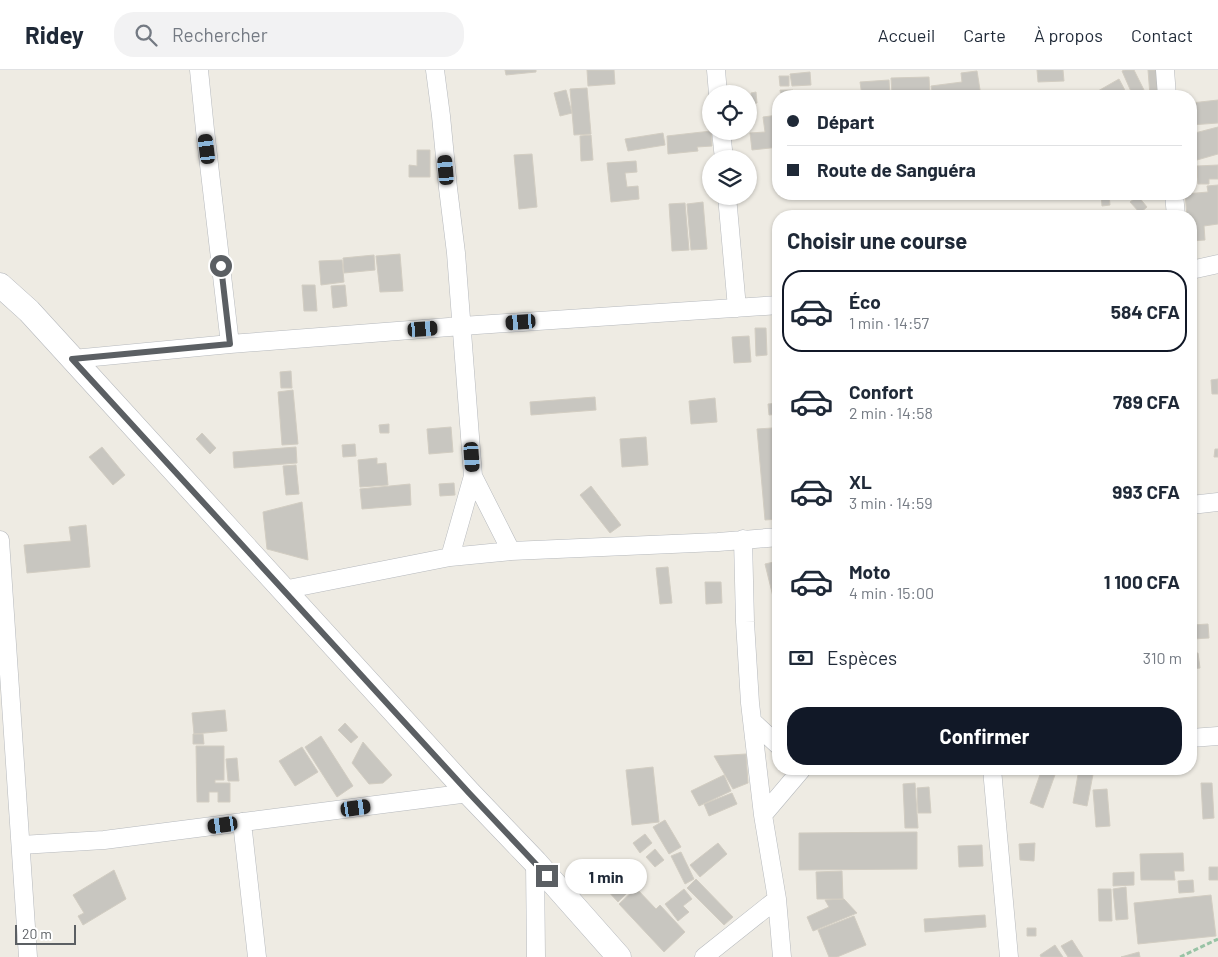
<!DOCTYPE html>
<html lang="fr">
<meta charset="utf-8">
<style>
:root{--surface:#fff;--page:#f2f2f3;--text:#1f2937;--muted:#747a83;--line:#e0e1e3;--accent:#111827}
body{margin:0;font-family:Barlow,sans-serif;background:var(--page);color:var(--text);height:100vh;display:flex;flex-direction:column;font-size:19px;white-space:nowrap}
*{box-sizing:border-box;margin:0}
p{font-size:16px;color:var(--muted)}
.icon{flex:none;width:28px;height:28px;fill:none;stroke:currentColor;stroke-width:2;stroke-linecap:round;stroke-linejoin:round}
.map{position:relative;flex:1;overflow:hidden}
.side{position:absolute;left:772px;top:140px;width:425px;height:565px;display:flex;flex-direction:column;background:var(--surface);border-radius:20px;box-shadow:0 1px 4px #0004}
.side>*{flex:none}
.hud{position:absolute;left:772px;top:20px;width:425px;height:110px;border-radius:20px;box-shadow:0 1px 4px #0004;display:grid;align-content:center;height:110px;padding:0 15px;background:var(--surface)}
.tools{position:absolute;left:702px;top:15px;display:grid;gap:10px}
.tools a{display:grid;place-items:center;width:55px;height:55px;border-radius:50%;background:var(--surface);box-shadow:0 1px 4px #0004;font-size:25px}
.scale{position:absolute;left:15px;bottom:12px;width:61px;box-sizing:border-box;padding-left:5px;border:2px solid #5b5f63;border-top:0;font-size:14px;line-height:18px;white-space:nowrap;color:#5b5f63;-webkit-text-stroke:4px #fff;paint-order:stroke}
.end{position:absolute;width:22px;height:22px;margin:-11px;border:6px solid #5b5f63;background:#fff;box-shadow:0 0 0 2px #fff}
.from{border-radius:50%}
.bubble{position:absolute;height:35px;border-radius:18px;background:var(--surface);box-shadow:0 1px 4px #0004;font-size:16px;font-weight:700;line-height:35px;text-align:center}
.car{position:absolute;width:15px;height:30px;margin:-15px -8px;border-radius:6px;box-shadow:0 0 4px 1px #0007;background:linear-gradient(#222 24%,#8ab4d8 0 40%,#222 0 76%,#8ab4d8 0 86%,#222 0)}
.hud b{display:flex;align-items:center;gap:18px;height:48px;font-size:19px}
.hud b+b{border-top:1px solid var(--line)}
.hud i{width:12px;height:12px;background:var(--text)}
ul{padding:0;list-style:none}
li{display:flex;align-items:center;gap:15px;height:82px;margin:0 10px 8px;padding:0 5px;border:2px solid transparent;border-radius:20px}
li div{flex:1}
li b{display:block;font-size:19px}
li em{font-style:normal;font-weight:700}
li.current{border-color:var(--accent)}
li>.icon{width:45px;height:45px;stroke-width:1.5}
h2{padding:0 15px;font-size:22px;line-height:60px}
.pay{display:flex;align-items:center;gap:12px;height:55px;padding:0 15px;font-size:19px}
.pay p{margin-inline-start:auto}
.primary-button{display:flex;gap:10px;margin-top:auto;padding:10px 15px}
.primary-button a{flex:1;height:58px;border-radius:20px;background:var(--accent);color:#fff;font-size:20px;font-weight:700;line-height:58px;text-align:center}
header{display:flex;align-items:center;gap:30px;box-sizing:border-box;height:70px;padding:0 25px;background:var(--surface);border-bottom:1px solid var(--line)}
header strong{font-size:24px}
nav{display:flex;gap:28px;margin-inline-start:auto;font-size:18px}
.search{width:350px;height:45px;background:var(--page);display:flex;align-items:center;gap:12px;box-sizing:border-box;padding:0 18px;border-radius:20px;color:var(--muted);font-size:19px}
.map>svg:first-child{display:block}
.building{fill:#c8c6c0;stroke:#d2cdc2}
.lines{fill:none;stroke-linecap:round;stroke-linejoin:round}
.street-casing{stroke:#b6b9bd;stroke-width:19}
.secondary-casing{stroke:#b5b8bd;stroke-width:25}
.path{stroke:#98c3a5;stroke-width:3;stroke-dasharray:5 2.5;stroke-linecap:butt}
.street{stroke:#fff;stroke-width:18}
.secondary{stroke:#fff;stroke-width:24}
.route{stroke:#5b5f63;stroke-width:6}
</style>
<header>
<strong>Ridey</strong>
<div class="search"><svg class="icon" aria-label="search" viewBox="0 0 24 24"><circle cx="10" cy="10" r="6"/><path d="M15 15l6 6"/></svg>Rechercher</div>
<nav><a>Accueil</a><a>Carte</a><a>À propos</a><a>Contact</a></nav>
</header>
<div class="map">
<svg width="1218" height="887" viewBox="0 0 1218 887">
<rect width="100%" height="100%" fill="#eeebe3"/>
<path class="building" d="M505,0h31v2l-30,3z
M587,0h27l1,14 -27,2z
M1037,0h26l1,11 -26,1z
M1125,0h9l13,26h-14l-11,-25z
M1148,0h9l1,26h-8z
M977,1l4,25h-48l-2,-10 31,-4 -1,-9z
M810,2l1,13 -19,1 -2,-12z
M779,6h10v10h-9z
M929,7l1,19h-22v-2h-16l-1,-16z
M1119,9l9,17h-36l-1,-1z
M889,10l1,16h-28l-2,-14z
M587,18l4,46 -17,1 -4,-46z
M566,20l6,23 -12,3 -6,-23z
M780,20h13v6h-12z
M756,22l1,11 -5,1 -1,-11z
M1218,30v23l-27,2v-22z
M778,45l1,32 -27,3 -2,-17 15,-1 -2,-15z
M1218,57v27l-21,6 -6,-26z
M711,61l1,15 -15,1 1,4 -30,3 -1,-18z
M663,63l2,12 -37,6 -3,-12z
M591,65l2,25 -12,1 -1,-25z
M417,80h13v27h-21v-12l8,1z
M532,84l5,53 -18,2 -5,-54z
M636,91l1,11 -12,1 2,14 11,-1 1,13 -28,3 -4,-39z
M1218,95v14h-9v5h-11l-1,-18z
M1218,115v39l-14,2 1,14 -14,1v-25h-4l-2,-22 23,-2 -1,-6z
M1101,124h8l1,11 -8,1z
M1147,124h13v5h-13z
M1138,126l9,11 -7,6 -10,-11z
M703,132l4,47 -16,1 -4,-46z
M685,133l4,47 -17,1 -3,-47z
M400,184l3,37 -23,1 -4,-36z
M374,185l1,15 -31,3 -1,-15z
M342,190l2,22 -23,3 -2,-24z
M302,215h13l2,26h-13z
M345,215l2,21 -14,2 -2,-22z
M1191,255h4l1,11h-5z
M755,258h11l1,27 -11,1z
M749,266l2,26 -17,1 -2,-26z
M291,301l1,17h-11l-1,-16z
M1218,309v15h-6l-1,-14z
M293,320l5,54 -16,1 -4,-53z
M595,327l1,13 -65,5 -1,-13z
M715,328l2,24 -26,2 -2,-23z
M779,333v11l-10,1 -1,-11z
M389,354v9h-9l-1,-8z
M451,357l2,25 -24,2 -2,-25z
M772,358l7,74v17l-14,1 -8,-91z
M202,363l14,15 -6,6 -14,-15z
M646,367l2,28 -26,2 -2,-28z
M355,374l1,12 -13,1 -1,-12z
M1191,374l5,1v9h-5z
M102,377l23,28 -12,10 -24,-28z
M296,377l1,16 -63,5 -1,-16z
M1215,379h3v8h-4z
M377,388v6l9,-1 2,22 -28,2 -2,-27z
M296,395l3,29 -13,1 -3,-29z
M454,413l1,12 -15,1 -1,-12z
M410,414l1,21 -49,4 -2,-20z
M591,416l30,39 -11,8 -30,-38z
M302,432l6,58 -41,-11 -4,-37z
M86,455l4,42 -63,6 -3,-28 47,-4 -2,-14z
M778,491l1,47 -3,1 -11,-45z
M668,497l4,36 -12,1 -4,-36z
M705,512h16l1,21 -16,1z
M1208,554l1,14 -16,1 -1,-14z
M1191,560l3,23h4l2,15 -9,1z
M225,640l2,21 -33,3 -2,-21z
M345,653l13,14 -7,6 -13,-13z
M193,664h10l1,10h-11z
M321,666l32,50 -16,11 -32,-50z
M363,672l29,33 -9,8 -14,1 -17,-21z
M196,676h28v34h-9v3h15v19h-12v-10h-9v10h-12z
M302,677l16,25 -23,14 -16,-25z
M746,684l2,29 -15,6 -19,-33z
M237,688l2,23h-11l-2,-22z
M653,697l6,55 -27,3 -6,-55z
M1042,699h5l9,3 -13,36 -13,-5z
M1079,699h15l-7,37 -14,-3z
M724,705l7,16 -32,15 -8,-15z
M915,713l3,45h-13l-2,-44z
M1201,713h11l2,35 -11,1z
M929,717l2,26h-13l-1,-25z
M1107,719l3,37 -14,1 -3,-37z
M732,723l5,11 -28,12 -5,-12z
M665,750l16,27 -12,7 -16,-27z
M917,762v37l-118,1v-37z
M645,764l7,9 -12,10 -7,-10z
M718,773l9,11 -27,23 -10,-12z
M1035,773l-1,18 -14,-1 -1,-16z
M982,775l1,21 -24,1 -1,-21z
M655,779l9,11 -9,7 -9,-10z
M681,782l13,27 -9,5 -14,-28z
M1183,783l1,18h-10l1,9h-34l-1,-26z
M610,791l10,11 1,-2 14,15 -17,17 -24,-26z
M1209,797h9v13h-9z
M114,800l12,29 -43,26 -5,-9 6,-3 -11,-18z
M842,801l1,28h-26l-1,-27z
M1134,802v13l-21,1v-13z
M696,809l37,38 -9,8 -37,-37z
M1193,810l1,12 -15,1 -1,-12z
M1126,817l2,32 -12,1 -3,-31z
M636,818l20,21 4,-4 25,27 -21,20 -45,-48z
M684,819l8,10 -9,7 6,6 -11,9 -13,-17z
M1098,819h13l1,32h-13z
M1211,825l5,41 -78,8 -4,-41z
M844,829l13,14 -44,18 -6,-14 22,-10 -4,-7z
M985,845l1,12 -61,5 -1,-13z
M854,846l12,29 -29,12h-8l-11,-27z
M1027,858h9v8h-9z
M1072,870l11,17h-15l-7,-11z
M1055,875l8,12h-22l-1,-2z
M1139,882l1,5h-19z"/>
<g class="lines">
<g class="street-casing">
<path id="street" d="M199,0l6,60 25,214
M435,0l6,46 7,72 8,65 17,223 -23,81
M716,0l2,24
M1165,0l2,26
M721,61l3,28
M1174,124l2,22
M727,126l10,112
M1191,200l27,-6
M73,289l157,-15 232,-18 317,-21
M473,406l38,75
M1191,435l27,-3
M743,469l2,83 5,81 13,112 14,84 5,58
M0,470l28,417
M283,520l167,-33 61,-6 207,-9 61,-5
M752,651l27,25
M1191,668l27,-2
M992,699l17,188
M763,745l39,-46
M242,752l15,135
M21,775l83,-5 365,-47
M535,792l1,95
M704,887l73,-58"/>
</g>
<g class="secondary-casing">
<path id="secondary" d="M0,215l29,26 440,482 66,69 84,95"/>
</g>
<path class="path" d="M1180,887l38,-18"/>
<use href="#street" class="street"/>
<use href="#secondary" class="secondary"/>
</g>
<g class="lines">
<path class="route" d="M221,196l9,78 -158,15 397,434 78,83"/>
</g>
</svg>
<div class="tools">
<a><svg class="icon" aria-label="locate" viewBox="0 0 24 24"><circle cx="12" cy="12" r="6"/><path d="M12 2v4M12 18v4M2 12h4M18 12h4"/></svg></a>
<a><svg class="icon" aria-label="layers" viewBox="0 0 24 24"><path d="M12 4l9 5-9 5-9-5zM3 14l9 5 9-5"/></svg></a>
</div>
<div class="scale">20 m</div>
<i class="end from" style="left:221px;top:196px"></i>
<i class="end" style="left:547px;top:806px"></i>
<div class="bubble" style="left:565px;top:789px;width:82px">1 min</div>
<i class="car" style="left:207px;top:79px;rotate:353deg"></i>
<i class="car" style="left:446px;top:100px;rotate:355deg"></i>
<i class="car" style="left:521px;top:252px;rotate:266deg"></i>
<i class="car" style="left:423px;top:259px;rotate:86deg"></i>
<i class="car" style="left:472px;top:387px;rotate:176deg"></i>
<i class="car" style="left:356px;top:738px;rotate:82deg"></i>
<i class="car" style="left:223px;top:755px;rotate:262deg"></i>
<div class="hud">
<b><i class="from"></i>Départ</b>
<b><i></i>Route de Sanguéra</b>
</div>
<section class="side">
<h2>Choisir une course</h2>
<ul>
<li class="current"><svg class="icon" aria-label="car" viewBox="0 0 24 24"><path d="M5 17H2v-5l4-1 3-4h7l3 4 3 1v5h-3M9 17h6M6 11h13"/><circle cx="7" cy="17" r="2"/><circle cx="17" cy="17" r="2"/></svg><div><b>Éco</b><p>1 min · 14:57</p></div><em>584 CFA</em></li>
<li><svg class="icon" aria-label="car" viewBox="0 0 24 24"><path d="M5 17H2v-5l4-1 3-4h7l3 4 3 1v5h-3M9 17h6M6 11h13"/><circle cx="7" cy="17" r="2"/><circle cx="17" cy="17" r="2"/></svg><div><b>Confort</b><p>2 min · 14:58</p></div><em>789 CFA</em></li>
<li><svg class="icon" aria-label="car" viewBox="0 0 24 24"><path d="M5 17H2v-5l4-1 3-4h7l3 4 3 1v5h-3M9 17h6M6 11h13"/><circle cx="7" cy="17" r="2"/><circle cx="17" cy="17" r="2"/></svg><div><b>XL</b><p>3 min · 14:59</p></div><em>993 CFA</em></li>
<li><svg class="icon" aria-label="car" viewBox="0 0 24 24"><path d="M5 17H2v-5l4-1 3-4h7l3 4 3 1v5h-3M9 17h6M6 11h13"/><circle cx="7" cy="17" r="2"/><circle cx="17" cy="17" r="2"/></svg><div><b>Moto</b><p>4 min · 15:00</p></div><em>1 100 CFA</em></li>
</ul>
<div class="pay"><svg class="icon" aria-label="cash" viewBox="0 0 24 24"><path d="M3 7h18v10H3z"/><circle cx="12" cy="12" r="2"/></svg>Espèces<p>310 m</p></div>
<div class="primary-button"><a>Confirmer</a></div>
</section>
</div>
